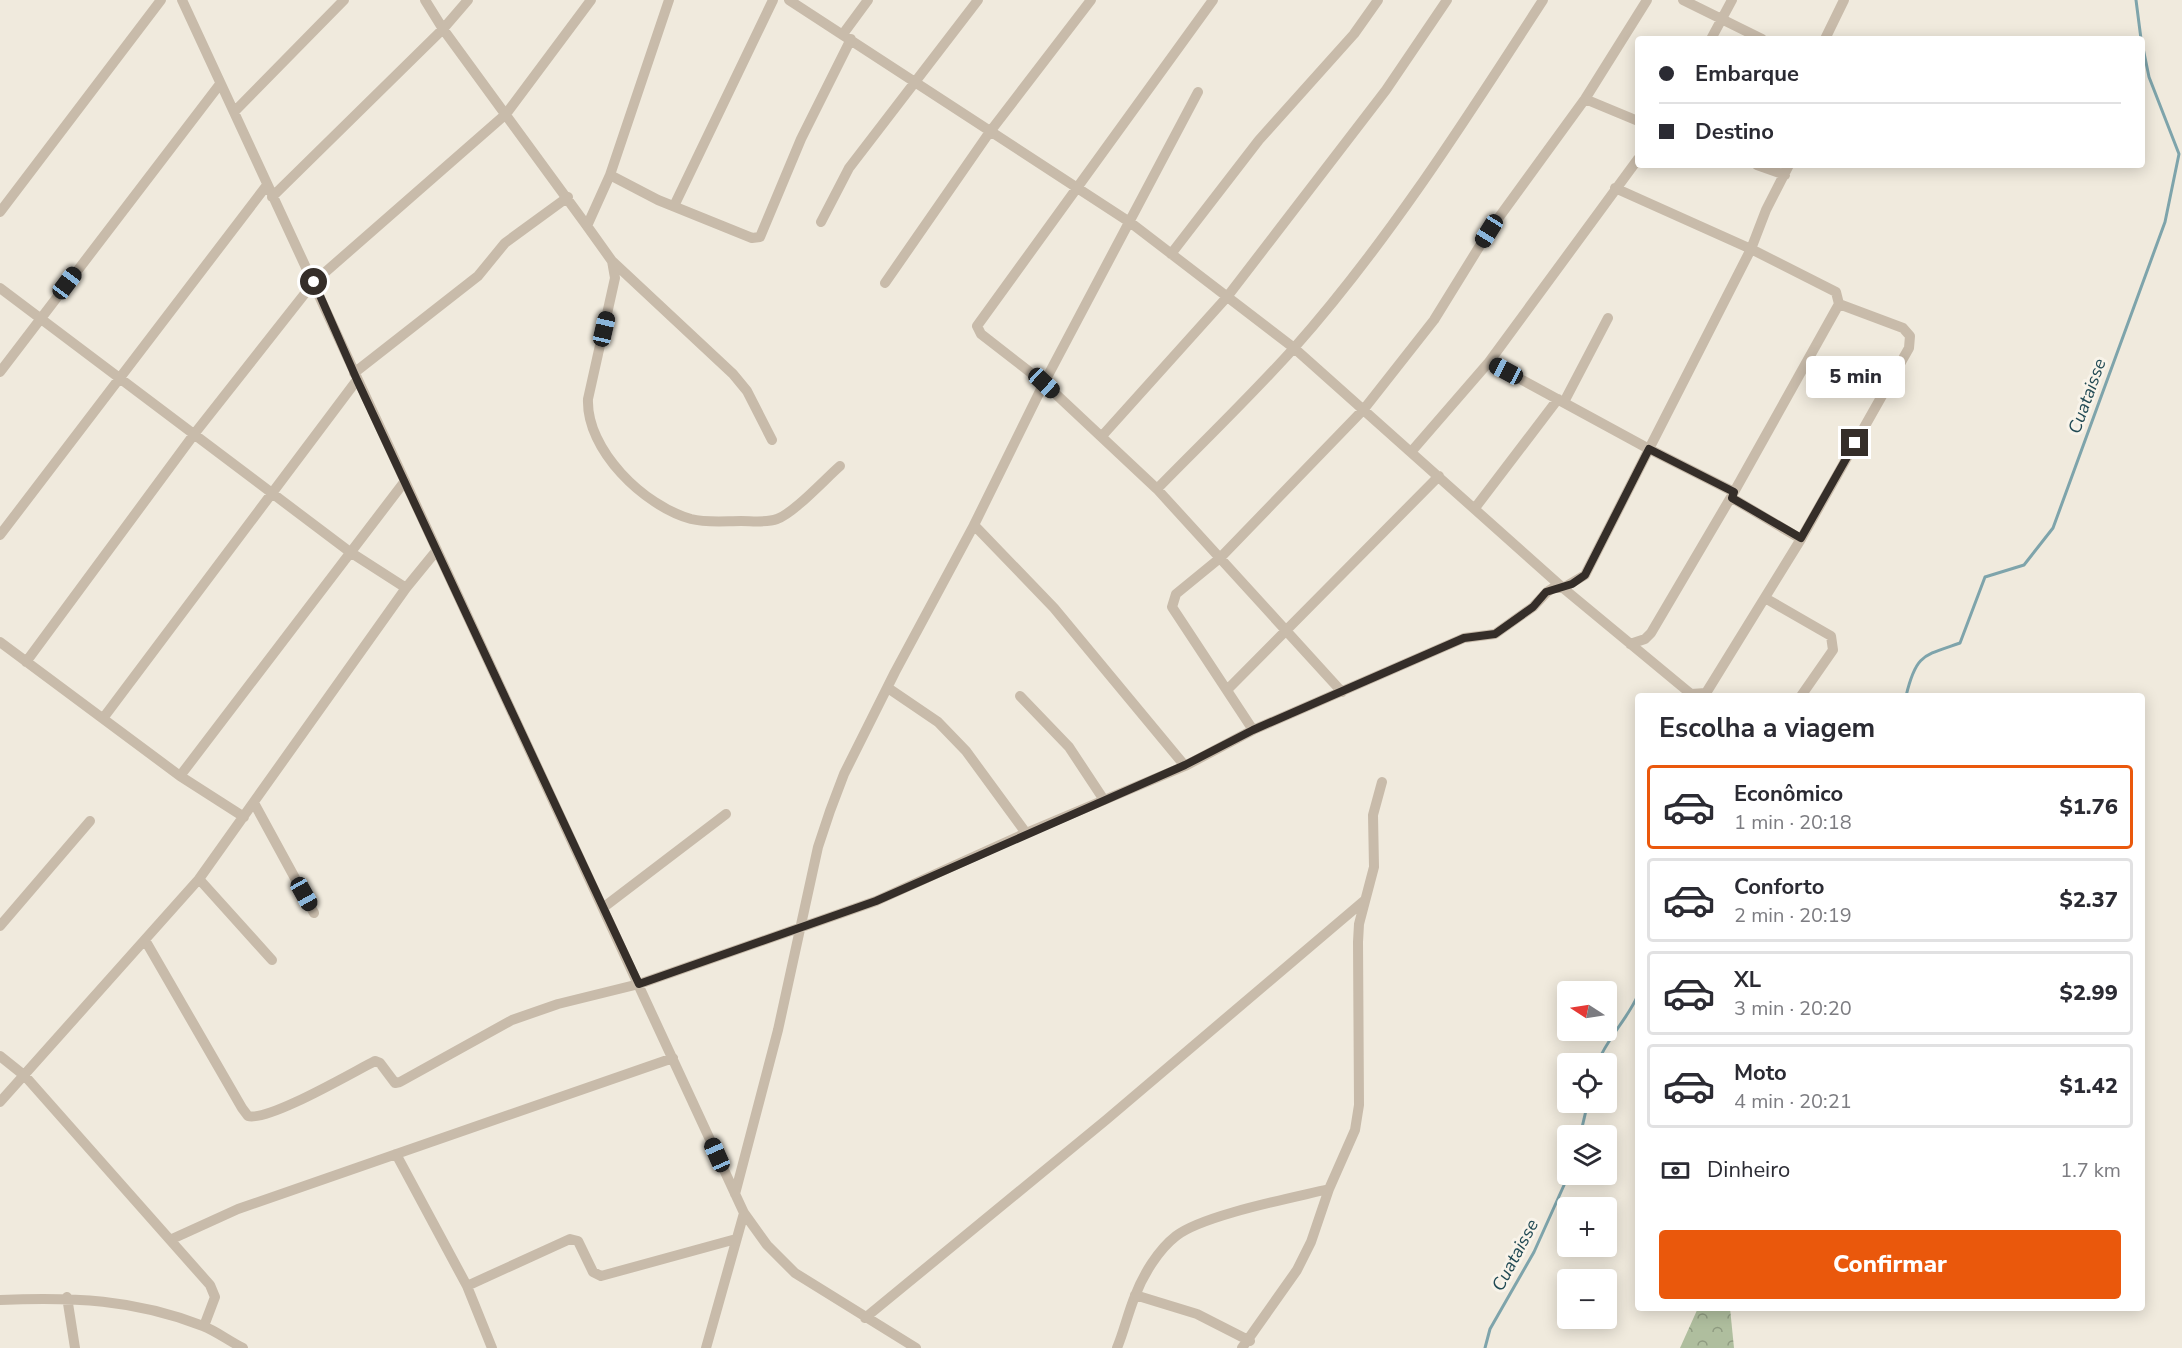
<!DOCTYPE html>
<html lang="pt">
<meta charset="utf-8">
<style>
:root{--surface:#fff;--page:#f7f7f7;--text:#2b2b33;--muted:#7c7c81;--line:#e1e1e2;--accent:#ea580c}
body{margin:0;font-family:"Nunito Sans",sans-serif;background:var(--page);color:var(--text);height:100vh;display:flex;flex-direction:column;font-size:22px;white-space:nowrap}
*{box-sizing:border-box;margin:0}
p{font-size:20px;color:var(--muted)}
.icon{flex:none;width:33px;height:33px;fill:none;stroke:currentColor;stroke-width:2;stroke-linecap:round;stroke-linejoin:round}
.map{position:relative;flex:1;overflow:hidden}
.drawer{position:absolute;left:1635px;top:693px;width:510px;height:618px;display:flex;flex-direction:column;background:var(--surface);border-radius:6px;box-shadow:0 3px 15px #0003}
.drawer>*{flex:none}
.guide{position:absolute;left:1635px;top:36px;width:510px;height:132px;border-radius:6px;box-shadow:0 3px 15px #0003;display:grid;align-content:center;height:132px;padding:0 24px;background:var(--surface)}
.needle{width:39px;rotate:282deg}
.fabs{position:absolute;left:1557px;top:981px;display:grid;gap:12px}
.fabs a{display:grid;place-items:center;width:60px;height:60px;border-radius:6px;background:var(--surface);box-shadow:0 3px 15px #0003;font-size:30px}
.end{position:absolute;width:27px;height:27px;margin:-14px;border:8px solid #352e29;background:#fff;box-shadow:0 0 0 3px #fff}
.from{border-radius:50%}
.bubble{position:absolute;height:42px;border-radius:6px;background:var(--surface);box-shadow:0 3px 15px #0003;font-size:20px;font-weight:800;line-height:42px;text-align:center}
.car{position:absolute;width:18px;height:36px;margin:-18px -9px;border-radius:8px;box-shadow:0 0 4px 2px #0007;background:linear-gradient(#222 24%,#8ab4d8 0 40%,#222 0 76%,#8ab4d8 0 86%,#222 0)}
.guide b{display:flex;align-items:center;gap:21px;height:57px;font-size:22px}
.guide b+b{border-top:2px solid var(--line)}
.guide i{width:15px;height:15px;background:var(--text)}
ul{padding:0;list-style:none}
li{display:flex;align-items:center;gap:18px;height:84px;margin:0 12px 9px;padding:0 12px;border:3px solid var(--line);border-radius:6px}
li div{flex:1}
li b{display:block;font-size:22px}
li em{font-style:normal;font-weight:800}
li.on{border-color:var(--accent)}
li>.icon{width:54px;height:54px;stroke-width:1.5}
h2{padding:0 24px;font-size:27px;line-height:72px}
.pay{display:flex;align-items:center;gap:15px;height:66px;padding:0 24px;font-size:22px}
.pay p{margin-inline-start:auto}
.button{display:flex;gap:12px;margin-top:auto;padding:12px 24px}
.button a{flex:1;height:69px;border-radius:6px;background:var(--accent);color:#fff;font-size:24px;font-weight:800;line-height:69px;text-align:center}
.map>svg:first-child{display:block}
.forest{fill:url(#forest-crowns)}
.lines{fill:none;stroke-linecap:round;stroke-linejoin:round}
.stream{stroke:#7ea4ab;stroke-width:3}
.minor{stroke:#c8bbaa;stroke-width:10}
.route{stroke:#352e29;stroke-width:8}
.labels{text-anchor:middle;stroke-width:6;stroke-linejoin:round;paint-order:stroke}
.water-label{font-size:18px;font-style:italic;fill:#214a54;stroke:#f8f3e9}
</style>
<div class="map">
<svg width="2182" height="1348" viewBox="0 0 2182 1348">
<defs>
<pattern id="forest-crowns" width="20" height="18" patternUnits="userSpaceOnUse" patternTransform="scale(1.5)"><rect width="20" height="18" fill="#afbe9e"/><path d="M2 6a3 3 0 1 1 6 0M12 15a3 3 0 1 1 6 0" fill="none" stroke="#8f9b81"/></pattern>
</defs>
<rect width="100%" height="100%" fill="#f0eadd"/>
<path class="forest" d="M1698,1308h32l4,40h-54z"/>
<g class="lines">
<path class="stream" d="M2136,0l5,39
M1906,696c10,-42 17,-40 54,-53l25,-66 39,-12 29,-37 112,-306 14,-68 -30,-77 -7,-34
M1597,1064c10,-26 30,-44 41,-69
M1580,1136l8,-34
M1485,1348l5,-19 44,-77 35,-78"/>
<path class="minor" d="M182,0l562,1213 23,32 28,28 121,75
M425,0l18,29 144,197 23,-51 59,-175
M789,0l342,223 163,125 269,240 22,-13 64,-126 85,43 105,-188 -3,-12 -85,-43 -136,-61
M1213,0l-236,326 4,8 63,49 113,106 185,203
M1683,0l79,39
M843,34l25,-34
M1711,39l21,-39
M1825,39l19,-39
M1585,99l53,22
M234,112l110,-112
M1757,165l28,10
M610,175l48,25 94,38 8,-1 41,-98 50,-100
M272,197l171,-168 25,-29
M674,206l99,-206
M0,212l161,-212
M821,222l28,-54 129,-168
M587,226l25,35 3,17 -27,121c-2,51 56,107 103,120 16,4 34,2 50,2 11,0 26,2 36,-2 17,-6 48,-40 63,-53
M1171,254l88,-114 95,-106 24,-34
M612,261l121,113 14,17 25,49
M885,283l104,-150 102,-133
M0,288l350,264 56,36 31,-38
M1489,362l160,87 102,-200 15,-39 23,-45
M0,372l220,-288
M354,373l124,-97 27,-33 63,-46
M1564,402l44,-84
M1102,436l125,-139 159,-207 61,-90
M1411,452l78,-90 149,-203
M1157,489c46,-47 93,-92 137,-141 94,-106 172,-229 249,-348
M1732,498l69,41
M1475,508l83,-109
M0,535l267,-350
M1765,598l66,38 2,14 -32,46
M0,642l180,134 64,41
M1630,644l15,-5 6,-6 83,-141
M26,662l169,-229 119,-151 192,-168 85,-114
M888,688l50,34 28,29 60,82
M1228,689l211,-213
M1020,696l49,51 35,53
M104,717l253,-337
M1253,730l-81,-123 4,-13 44,-36 144,-149 70,-89 55,-89 96,-132 62,-99
M1185,766l-131,-158 -80,-83 70,-142 154,-291
M180,776l225,-295
M254,803l60,110
M199,879l73,81
M604,907l122,-93
M0,926l90,-105
M145,940l97,168 6,8c20,6 105,-44 127,-55l5,2 15,20 5,-1 112,-62 46,-16 81,-20 237,-83 150,-68 159,-67 68,-36 211,-92 31,-4 38,-27 14,-15 6,-4h10l128,106 15,-1 95,-154 108,-191 1,-12 -7,-8 -64,-24
M0,1056l25,20 185,209 5,12 -11,29
M0,1102l199,-223 207,-291
M396,1154l71,132 25,62
M735,1194l43,-164 40,-183 12,-36 14,-37 51,-102 79,-147
M172,1239l66,-30 435,-151
M467,1286l103,-47 8,2 15,31 8,4 135,-37
M1135,1295l62,19 53,27
M67,1297l8,51
M0,1300c73,-3 134,-1 203,26 13,5 26,15 40,22
M865,1318l241,-198 259,-220
M706,1348l38,-135
M1117,1348c7,-17 11,-35 18,-52 8,-21 23,-46 41,-60 27,-21 116,-38 153,-47
M1242,1348l55,-78 14,-28 18,-53 26,-59 4,-25 -1,-163 1,-18 15,-57 -1,-52 9,-33"/>
</g>
<g class="lines">
<path class="route" d="M314,282l43,98 282,604 237,-83 309,-136 68,-35 211,-92 31,-4 38,-27 13,-15 26,-8 13,-9 64,-126 85,43 -2,6 69,40 54,-95"/>
</g>
<g class="labels">
<g class="water-label">
<text transform="translate(2087 396) rotate(-70)" y="6">Cuataisse</text>
<text transform="translate(1515 1255) rotate(-62)" y="6">Cuataisse</text>
</g>
</g>
</svg>
<div class="fabs">
<a><svg class="needle" viewBox="-14 -14 28 28"><path d="M0-13l5 13h-10z" fill="#e53935"/><path d="M0 13l5-13h-10z" fill="#7c7c81"/></svg></a>
<a><svg class="icon" aria-label="locate" viewBox="0 0 24 24"><circle cx="12" cy="12" r="6"/><path d="M12 2v4M12 18v4M2 12h4M18 12h4"/></svg></a>
<a><svg class="icon" aria-label="layers" viewBox="0 0 24 24"><path d="M12 4l9 5-9 5-9-5zM3 14l9 5 9-5"/></svg></a>
<a>+</a>
<a>−</a>
</div>
<i class="end from" style="left:314px;top:282px"></i>
<i class="end" style="left:1855px;top:443px"></i>
<div class="bubble" style="left:1806px;top:356px;width:99px">5 min</div>
<i class="car" style="left:1489px;top:231px;rotate:212deg"></i>
<i class="car" style="left:67px;top:283px;rotate:37deg"></i>
<i class="car" style="left:604px;top:329px;rotate:13deg"></i>
<i class="car" style="left:1506px;top:371px;rotate:298deg"></i>
<i class="car" style="left:1044px;top:383px;rotate:133deg"></i>
<i class="car" style="left:304px;top:894px;rotate:151deg"></i>
<i class="car" style="left:717px;top:1155px;rotate:336deg"></i>
<div class="guide">
<b><i class="from"></i>Embarque</b>
<b><i></i>Destino</b>
</div>
<section class="drawer">
<h2>Escolha a viagem</h2>
<ul>
<li class="on"><svg class="icon" aria-label="car" viewBox="0 0 24 24"><path d="M5 17H2v-5l4-1 3-4h7l3 4 3 1v5h-3M9 17h6M6 11h13"/><circle cx="7" cy="17" r="2"/><circle cx="17" cy="17" r="2"/></svg><div><b>Econômico</b><p>1 min · 20:18</p></div><em>$1.76</em></li>
<li><svg class="icon" aria-label="car" viewBox="0 0 24 24"><path d="M5 17H2v-5l4-1 3-4h7l3 4 3 1v5h-3M9 17h6M6 11h13"/><circle cx="7" cy="17" r="2"/><circle cx="17" cy="17" r="2"/></svg><div><b>Conforto</b><p>2 min · 20:19</p></div><em>$2.37</em></li>
<li><svg class="icon" aria-label="car" viewBox="0 0 24 24"><path d="M5 17H2v-5l4-1 3-4h7l3 4 3 1v5h-3M9 17h6M6 11h13"/><circle cx="7" cy="17" r="2"/><circle cx="17" cy="17" r="2"/></svg><div><b>XL</b><p>3 min · 20:20</p></div><em>$2.99</em></li>
<li><svg class="icon" aria-label="car" viewBox="0 0 24 24"><path d="M5 17H2v-5l4-1 3-4h7l3 4 3 1v5h-3M9 17h6M6 11h13"/><circle cx="7" cy="17" r="2"/><circle cx="17" cy="17" r="2"/></svg><div><b>Moto</b><p>4 min · 20:21</p></div><em>$1.42</em></li>
</ul>
<div class="pay"><svg class="icon" aria-label="cash" viewBox="0 0 24 24"><path d="M3 7h18v10H3z"/><circle cx="12" cy="12" r="2"/></svg>Dinheiro<p>1.7 km</p></div>
<div class="button"><a>Confirmar</a></div>
</section>
</div>
